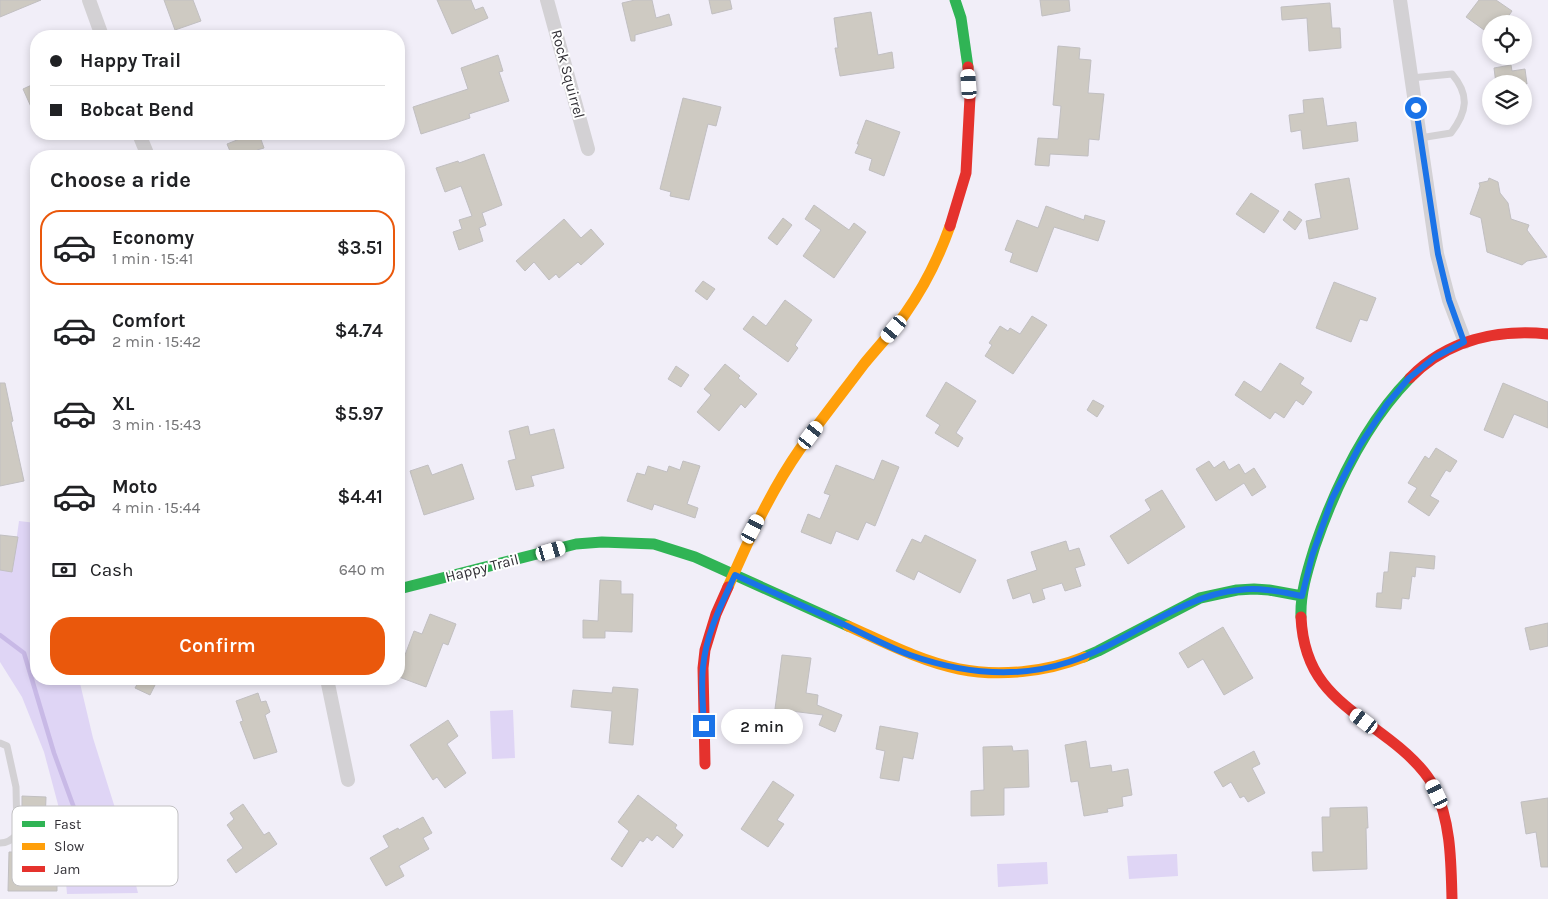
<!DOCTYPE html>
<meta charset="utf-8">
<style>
:root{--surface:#fff;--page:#f2f2f2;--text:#202124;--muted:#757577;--line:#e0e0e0;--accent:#ea580c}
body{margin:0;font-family:Karla,sans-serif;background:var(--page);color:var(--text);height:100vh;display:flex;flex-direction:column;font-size:19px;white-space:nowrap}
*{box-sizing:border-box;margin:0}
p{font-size:16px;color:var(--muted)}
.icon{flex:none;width:28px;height:28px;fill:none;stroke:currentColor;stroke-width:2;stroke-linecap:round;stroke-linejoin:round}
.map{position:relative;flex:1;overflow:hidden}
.details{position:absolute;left:30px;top:150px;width:375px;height:535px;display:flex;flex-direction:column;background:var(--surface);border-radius:20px;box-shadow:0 2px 8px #0003}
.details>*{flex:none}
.hud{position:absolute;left:30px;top:30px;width:375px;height:110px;border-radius:20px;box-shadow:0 2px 8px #0003;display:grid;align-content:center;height:110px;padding:0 20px;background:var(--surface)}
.controls{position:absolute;left:1482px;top:15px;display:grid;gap:10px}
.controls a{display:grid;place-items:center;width:50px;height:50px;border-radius:50%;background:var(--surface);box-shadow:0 2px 8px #0003;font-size:25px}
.end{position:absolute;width:22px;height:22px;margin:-11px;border:6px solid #1a73e8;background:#fff;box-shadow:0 0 0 2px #fff}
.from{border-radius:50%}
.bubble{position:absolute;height:35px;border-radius:18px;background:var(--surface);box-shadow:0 2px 8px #0003;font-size:16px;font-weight:600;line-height:35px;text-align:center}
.car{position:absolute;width:15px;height:30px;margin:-15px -8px;border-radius:6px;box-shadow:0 0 4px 1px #0007;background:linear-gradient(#fff 24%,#345 0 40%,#fff 0 76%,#345 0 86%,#fff 0)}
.hud b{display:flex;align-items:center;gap:18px;height:48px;font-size:19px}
.hud b+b{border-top:1px solid var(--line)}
.hud i{width:12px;height:12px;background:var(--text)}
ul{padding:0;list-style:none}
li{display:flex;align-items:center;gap:15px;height:75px;margin:0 10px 8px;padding:0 10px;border:2px solid transparent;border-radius:20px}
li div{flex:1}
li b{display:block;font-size:19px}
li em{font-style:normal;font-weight:600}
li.on{border-color:var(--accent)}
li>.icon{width:45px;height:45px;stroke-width:1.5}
h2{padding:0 20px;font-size:22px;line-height:60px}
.pay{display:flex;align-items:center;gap:12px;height:55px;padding:0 20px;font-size:19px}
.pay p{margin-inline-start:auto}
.primary-button{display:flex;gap:10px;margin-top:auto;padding:10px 20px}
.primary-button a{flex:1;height:58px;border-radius:20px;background:var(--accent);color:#fff;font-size:20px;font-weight:600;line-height:58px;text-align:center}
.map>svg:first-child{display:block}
.green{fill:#dfd5f5}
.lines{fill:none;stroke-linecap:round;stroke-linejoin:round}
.stream{stroke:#c8b9e6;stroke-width:4.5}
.building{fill:#cecac2;stroke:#c1bfc1}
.lane{stroke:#d3d1d4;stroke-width:7}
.street{stroke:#d3d1d4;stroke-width:14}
.fast{stroke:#30b455;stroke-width:11}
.slow{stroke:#ff9f0a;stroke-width:11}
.jam{stroke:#e5322d;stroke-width:11}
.route{stroke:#1a73e8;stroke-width:6}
.labels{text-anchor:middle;stroke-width:4;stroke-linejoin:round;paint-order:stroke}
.street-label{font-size:15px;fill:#323036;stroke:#fff}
.key{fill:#fff;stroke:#c2c1c3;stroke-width:1}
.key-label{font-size:14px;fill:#323036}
</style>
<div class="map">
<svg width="1548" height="899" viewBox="0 0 1548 899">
<rect width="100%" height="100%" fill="#f1eef8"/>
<path class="green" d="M19,521l17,2v156h43l14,59 28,89 17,66 -71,1 -7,-82 -16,-60 -22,-55 -22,-35v-92l12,2z
M513,710l2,48 -23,1 -2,-48z
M1177,854l1,22 -49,3 -2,-23z
M1047,862l1,22 -50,3 -1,-23z"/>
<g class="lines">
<path class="stream" d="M0,635l24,18 30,100 27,74 43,47"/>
</g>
<path class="building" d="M0,0h41l-41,17z
M164,0h29l8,21 -26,9z
M437,0h34l4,10 8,-3 5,11 -36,16z
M635,0h17l4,18 13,-4 3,11 -37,10v6h-4l-9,-38z
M709,0h21l2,9 -20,5z
M1040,0h29l1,11 -28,5z
M1479,0h17l16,11 -9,13h-12v11l-25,-18z
M1330,3l2,25h8l1,20 -32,3 -2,-33 -25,2 -1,-13z
M871,12l7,43 14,-3 2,16 -54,8 -5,-28h3l-4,-30z
M1058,46l22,2 -1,11 12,1 -3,33 16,1 -5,46 -10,-1 -1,17 -38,-2 -1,12 -14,-1 3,-27 20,1 3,-33 -8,-1z
M498,55l5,16 -4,1 10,29 -40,13 1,4 -49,16 -8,-27 55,-18 -7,-21z
M1511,65l1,6 13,-2 2,15h-31l-2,-16z
M36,83v35l-13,-29z
M683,98l38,9 -5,19 -8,-2 -19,76 -19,-4 1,-4 -11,-3z
M1323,98l4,28 29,-4 2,19 -55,8 -2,-19 -10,2 -2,-17 15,-2 -1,-13z
M866,120l34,12 -16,44 -15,-6 3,-11 -17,-6 4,-9h-2z
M252,134h7l5,14 -7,2 2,6h-27l-5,-12z
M484,154l18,51 -20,8 4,12 -7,3 4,13 -24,9 -6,-18 9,-3 -3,-9 13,-4 -11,-30 -16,6 -9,-24 22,-7 1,2z
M1349,178l9,51 -49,10 -3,-18 15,-3 -6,-34z
M1489,178l9,4 2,11 8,10 3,16 18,6 -2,5 20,27 -20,4 -5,4 -35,-13 -6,-34 -11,-4 10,-28 -1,-3 9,-2z
M1251,193l28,18 -15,22 -28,-19z
M814,205l35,25 5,-7 12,9 -32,46 -31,-22 18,-26 -16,-11z
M1046,206l38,14 1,-5 20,6 -7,20 -44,-14 -17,45 -27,-10 3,-9 -8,-3 12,-30 21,8z
M1289,211l13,9 -7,10 -12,-10z
M783,218l9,7 -15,20 -9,-7z
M564,219l17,19 10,-9 13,15 -23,21 -3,-3 -19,16 -3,-4 -7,6 -15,-18 -9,9 -9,-10z
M703,281l12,8 -8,11 -12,-9z
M1334,282l42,16 -9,23 -7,-2 -9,23 -35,-14z
M785,300l27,20 -17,25 3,3 -10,14 -45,-33 10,-13 13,10z
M1032,316l15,9 -34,49 -28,-18 7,-11 -3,-2 11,-17 8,5 2,-3 10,6z
M1280,363l24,15 -4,6 12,8 -9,13 -7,-5 -12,18 -9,-6 -5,7 -35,-24 9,-14 17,11z
M725,364l15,12 -2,2 19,16 -12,14 -4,-4 -22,27 -22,-19 14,-17 -7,-6z
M676,366l13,9 -8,12 -13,-8z
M946,382l30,19 -20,32 7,5 -5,9 -23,-14 5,-8 -14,-9z
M0,383h5l8,38 -2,1 13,59 -24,5z
M1503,383l45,19v26l-34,-14 -11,24 -19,-8z
M1093,400l11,6 -7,11 -10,-7z
M528,426l2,9 24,-6 10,39 -33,8 3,10 -18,4 -8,-29 8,-2 -7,-28z
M1436,448l21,13 -7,11 -4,-2 -16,26 9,5 -10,15 -21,-14 9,-14 -9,-5 17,-27 4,3z
M882,460l17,7 -24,59 -9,-4 -8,18 -22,-9 -5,13 -30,-12 7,-18 12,5 10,-24 -6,-2 12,-28 38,15z
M683,461l17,5 -13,38 11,4 -3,10 -41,-14 -2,6 -25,-9 10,-28 8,2 3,-9 19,6 2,-6 11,4z
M1209,461l5,7 10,-7 5,9 10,-6 6,10 9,-6 12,19 -14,9 -8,-13 -28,18 -20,-32z
M462,464l12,35 -50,16 -14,-44 18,-6 4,10z
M1162,490l23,37 -57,37 -18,-28 41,-26 -6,-10z
M0,535l18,2 -6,35 -12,-2z
M925,535l51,25 -16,33 -42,-22 -4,9 -18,-9 16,-32 9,4z
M1066,541l3,10 10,-3 6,17 -10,3 6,18 -16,5 -3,-8 -20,6 3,10 -12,4 -3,-10 -17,6 -6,-19 30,-10 -6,-18z
M1390,552l45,4 -1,13 -18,-2 -1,10 -3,-1 -3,23 -7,-1 -1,11 -25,-2 1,-14h5l2,-21h4z
M600,580l21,1v13h12l-1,38 -27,-1v7h-22v-18l15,1z
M430,614l26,10 -8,21 -5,-2 -17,44 -27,-10v-6l15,-40 8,3z
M1548,623v23l-18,4 -5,-22z
M1223,627l30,51 -29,17 -21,-36 -15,9 -9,-15z
M782,655l29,3 -5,35 12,2 -1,10 25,10 -7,17 -16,-7 4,-10 -48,-6z
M140,679h18l-8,16 -15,-7z
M613,687l25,2 -5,56 -24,-2 3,-32 -41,-4 2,-17 39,3z
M258,693l3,9 5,-1 4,11 -5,3 12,37 -23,7 -14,-37 3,-1 -7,-20z
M448,720l10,16 -11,8 19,29 -21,15 -8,-11 -4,3 -23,-35z
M880,726l38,7 -5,26 -10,-2 -4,24 -19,-3 5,-27 -9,-2z
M1086,741l4,27 21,-3 1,7 16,-3 4,26 -10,2 1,9 -16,3 1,3 -24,4 -6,-35 -7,1 -6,-37z
M1012,746l1,5 15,-1 1,37 -25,1v27l-33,1v-25l13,-1 -1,-43z
M1254,751l6,13 -8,4 13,25 -17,9 -4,-6 -4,2 -9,-16 -8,5 -9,-15z
M773,781l21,14 -17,25 7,4 -16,23 -27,-18z
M638,795l39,30 -2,3 8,7 -10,13 -16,-13 -5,6 -5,-4 -4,5 -3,-2 -18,27 -11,-8 18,-28 -11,-9z
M22,796l24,1 -1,27 -23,-1z
M1548,798v69h-7l-5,-35 -10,2 -5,-32z
M243,804l21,31 5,-3 8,12 -41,29 -9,-13 16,-12 -16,-23 7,-6 -4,-6z
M1367,807l1,21h-2l1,41 -54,2 -1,-19h11l-1,-35h8v-9z
M423,817l9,16 -9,5 6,11 -30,17 5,10 -18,10 -16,-28 19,-11 -6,-11 15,-8 1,2z
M9,852h48v39h-49z"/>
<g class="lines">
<path class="lane" d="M1411,78l41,-4c18,21 15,38 -1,59l-31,5
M0,743l7,3 9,41 1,47c-4,5 -10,9 -17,9"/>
<path class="street" d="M89,0l13,36
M547,0l41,149
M1400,0l37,254 12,46 16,42
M139,134l9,22
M327,679l21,101"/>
<path class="fast" d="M955,0l6,18 7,49
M399,589l177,-45 26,-2 52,2 41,13 153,69
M1301,617c-1,-24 7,-48 14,-71 21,-61 50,-122 95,-168
M1084,657l14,-6 102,-53 37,-8 17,-1 15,1 33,6"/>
<path class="slow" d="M728,587c21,-48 42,-95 72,-138 21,-29 43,-57 64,-85 14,-17 29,-33 41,-50 19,-27 34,-57 45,-88
M848,626c36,16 72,35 111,43 40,8 87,3 125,-12"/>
<path class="jam" d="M950,226l16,-53 4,-76 -2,-30
M1410,378c37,-38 87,-49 138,-44
M1301,617c3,67 41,86 89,123 17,13 34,28 44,47 17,35 17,74 18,112
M705,764l-2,-96 2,-18 11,-36 12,-27"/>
</g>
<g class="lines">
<path class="route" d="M704,726c-1,-19 -3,-40 -1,-59 3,-33 18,-62 32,-92 36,16 73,33 110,50 21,10 43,22 65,30 51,18 107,24 159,7 57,-18 111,-67 170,-72 22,-3 42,2 63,6l10,-40 20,-57 28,-54 27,-41 22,-26 26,-21 29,-15 -15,-42 -11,-46 -22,-146"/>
</g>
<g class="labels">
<g class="street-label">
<text transform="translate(568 74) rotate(75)" y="5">Rock Squirrel</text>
<text transform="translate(482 568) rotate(-14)" y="5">Happy Trail</text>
</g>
</g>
<rect x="12" y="806" width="166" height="80" rx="8" class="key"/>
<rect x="22" y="821" width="23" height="6" fill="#30b455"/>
<rect x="22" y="843" width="23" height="7" fill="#ff9f0a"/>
<rect x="22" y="866" width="23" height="6" fill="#e5322d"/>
<g class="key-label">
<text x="54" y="829">Fast</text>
<text x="54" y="851">Slow</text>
<text x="54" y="874">Jam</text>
</g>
</svg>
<div class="controls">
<a><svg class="icon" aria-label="locate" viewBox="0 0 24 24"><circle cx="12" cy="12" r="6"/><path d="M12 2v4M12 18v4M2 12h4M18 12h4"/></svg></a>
<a><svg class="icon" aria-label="layers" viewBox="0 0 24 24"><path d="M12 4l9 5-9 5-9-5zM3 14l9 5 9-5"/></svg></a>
</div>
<i class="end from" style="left:1416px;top:108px"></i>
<i class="end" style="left:704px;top:726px"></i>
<div class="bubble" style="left:721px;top:709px;width:82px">2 min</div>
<i class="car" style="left:969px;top:84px;rotate:356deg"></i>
<i class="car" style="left:894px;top:329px;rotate:220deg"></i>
<i class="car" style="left:811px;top:435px;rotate:37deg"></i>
<i class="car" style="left:753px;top:529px;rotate:28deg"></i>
<i class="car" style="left:551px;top:551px;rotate:74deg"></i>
<i class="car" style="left:1364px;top:721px;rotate:307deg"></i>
<i class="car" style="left:1437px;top:794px;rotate:335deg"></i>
<div class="hud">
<b><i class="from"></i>Happy Trail</b>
<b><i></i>Bobcat Bend</b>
</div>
<section class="details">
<h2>Choose a ride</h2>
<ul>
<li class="on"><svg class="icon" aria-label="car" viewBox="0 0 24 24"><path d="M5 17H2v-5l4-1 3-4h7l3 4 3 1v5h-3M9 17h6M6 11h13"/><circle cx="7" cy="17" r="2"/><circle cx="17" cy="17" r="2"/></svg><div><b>Economy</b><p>1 min · 15:41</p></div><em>$3.51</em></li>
<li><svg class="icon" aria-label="car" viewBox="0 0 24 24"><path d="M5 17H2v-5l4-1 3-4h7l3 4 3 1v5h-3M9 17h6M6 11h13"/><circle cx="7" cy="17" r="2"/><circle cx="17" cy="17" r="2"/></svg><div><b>Comfort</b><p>2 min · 15:42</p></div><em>$4.74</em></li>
<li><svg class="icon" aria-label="car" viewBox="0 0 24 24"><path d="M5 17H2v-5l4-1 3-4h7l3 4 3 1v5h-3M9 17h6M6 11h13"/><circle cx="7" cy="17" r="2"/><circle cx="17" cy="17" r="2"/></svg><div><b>XL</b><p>3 min · 15:43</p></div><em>$5.97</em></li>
<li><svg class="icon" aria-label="car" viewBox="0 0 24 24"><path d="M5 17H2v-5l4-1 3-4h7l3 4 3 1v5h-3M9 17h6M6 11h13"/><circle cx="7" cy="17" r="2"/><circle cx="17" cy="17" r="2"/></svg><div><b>Moto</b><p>4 min · 15:44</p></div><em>$4.41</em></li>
</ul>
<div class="pay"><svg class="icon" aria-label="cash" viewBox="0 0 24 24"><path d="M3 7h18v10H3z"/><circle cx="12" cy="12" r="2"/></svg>Cash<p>640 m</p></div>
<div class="primary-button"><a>Confirm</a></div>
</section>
</div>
